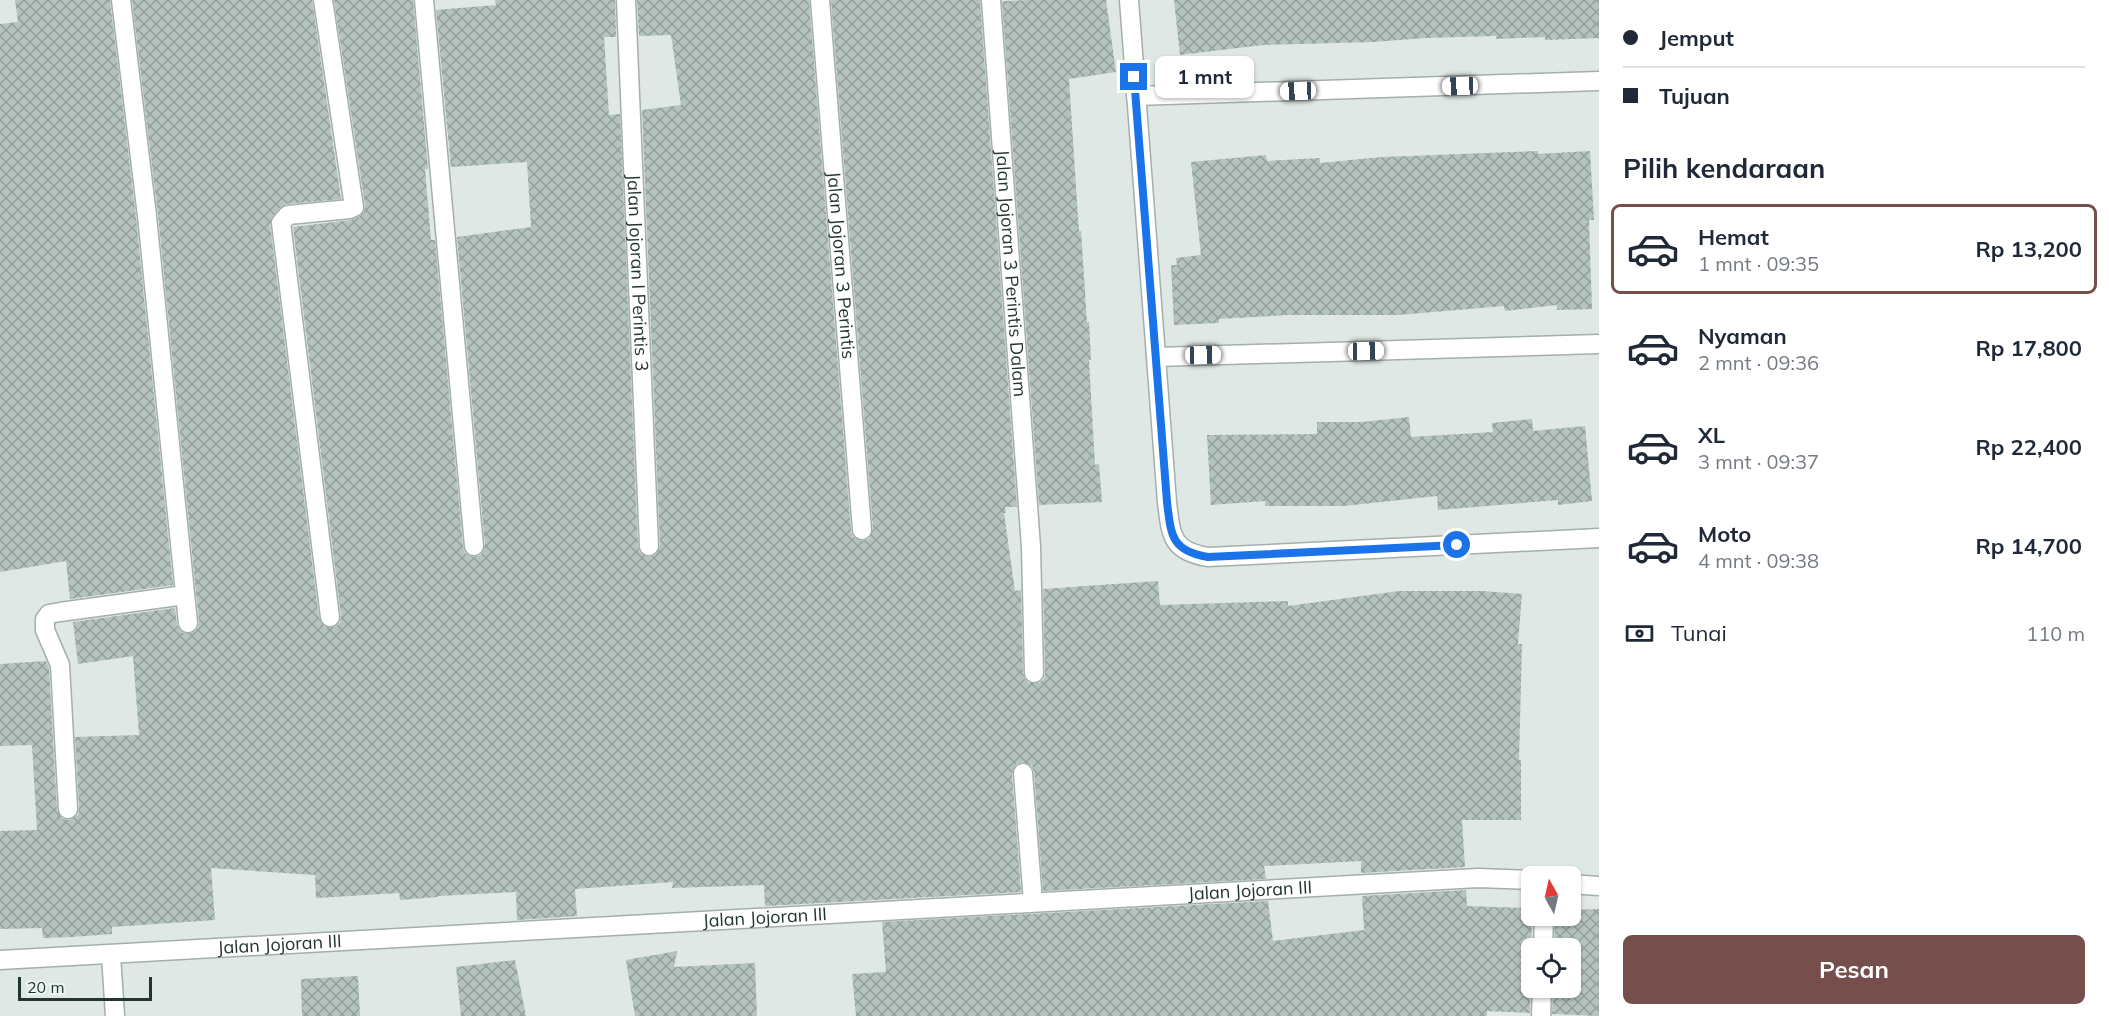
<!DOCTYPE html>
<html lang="id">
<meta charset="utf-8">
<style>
:root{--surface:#fff;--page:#f6f6f7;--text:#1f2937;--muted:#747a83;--line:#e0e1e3;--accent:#764f4c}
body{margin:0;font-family:Mulish,sans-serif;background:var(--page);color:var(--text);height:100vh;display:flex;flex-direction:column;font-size:22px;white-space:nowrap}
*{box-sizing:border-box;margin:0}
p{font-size:20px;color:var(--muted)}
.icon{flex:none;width:33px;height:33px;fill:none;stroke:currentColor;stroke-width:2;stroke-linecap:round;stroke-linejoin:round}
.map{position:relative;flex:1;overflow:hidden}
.details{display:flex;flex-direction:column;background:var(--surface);width:510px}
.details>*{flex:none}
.hud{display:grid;align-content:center;height:132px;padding:0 24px;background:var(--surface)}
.needle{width:39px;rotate:352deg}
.controls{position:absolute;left:1521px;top:866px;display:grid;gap:12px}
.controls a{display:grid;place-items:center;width:60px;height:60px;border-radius:9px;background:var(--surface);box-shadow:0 2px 4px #0004;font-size:30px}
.scale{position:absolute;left:18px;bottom:15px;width:134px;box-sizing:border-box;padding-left:6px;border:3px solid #223630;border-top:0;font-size:16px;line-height:21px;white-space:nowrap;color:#223630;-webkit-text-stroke:4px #eff6f2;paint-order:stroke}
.end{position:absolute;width:27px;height:27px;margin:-14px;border:8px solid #1a73e8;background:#fff;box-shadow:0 0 0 3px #fff}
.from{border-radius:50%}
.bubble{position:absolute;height:42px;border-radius:9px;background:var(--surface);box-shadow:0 2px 4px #0004;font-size:20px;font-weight:700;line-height:42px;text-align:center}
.car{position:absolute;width:18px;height:36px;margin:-18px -9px;border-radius:8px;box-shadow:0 0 4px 2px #0007;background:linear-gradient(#fff 24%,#345 0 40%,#fff 0 76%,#345 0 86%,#fff 0)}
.hud b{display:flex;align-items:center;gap:21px;height:57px;font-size:22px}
.hud b+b{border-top:2px solid var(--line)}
.hud i{width:15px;height:15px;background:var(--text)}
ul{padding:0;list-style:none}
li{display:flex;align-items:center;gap:18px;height:90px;margin:0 12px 9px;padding:0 12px;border:3px solid transparent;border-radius:9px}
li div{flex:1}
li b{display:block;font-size:22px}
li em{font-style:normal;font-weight:700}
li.current{border-color:var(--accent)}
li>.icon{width:54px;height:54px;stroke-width:1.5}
h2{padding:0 24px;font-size:27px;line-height:72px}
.pay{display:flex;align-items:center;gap:15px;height:66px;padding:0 24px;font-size:22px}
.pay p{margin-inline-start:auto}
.button{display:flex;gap:12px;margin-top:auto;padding:12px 24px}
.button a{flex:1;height:69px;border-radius:9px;background:var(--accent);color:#fff;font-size:24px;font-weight:700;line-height:69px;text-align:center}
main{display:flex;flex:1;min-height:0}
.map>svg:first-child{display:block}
.building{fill:url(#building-cross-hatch)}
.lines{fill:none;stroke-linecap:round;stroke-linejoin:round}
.minor-casing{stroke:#a3afaa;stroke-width:21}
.minor{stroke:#fff;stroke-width:18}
.route{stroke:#1a73e8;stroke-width:8}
.labels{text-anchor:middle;stroke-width:5;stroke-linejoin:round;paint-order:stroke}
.street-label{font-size:18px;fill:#223630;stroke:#eff6f2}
</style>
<main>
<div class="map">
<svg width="1599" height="1016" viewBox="0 0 1599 1016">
<defs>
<pattern id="building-cross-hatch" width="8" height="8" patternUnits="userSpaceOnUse" patternTransform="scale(1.5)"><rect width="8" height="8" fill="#b5c3bd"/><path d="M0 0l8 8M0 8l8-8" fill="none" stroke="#939f9a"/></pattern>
</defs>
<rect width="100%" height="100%" fill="#dfe8e4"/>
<path class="building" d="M15,0h95l26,217 37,368 -103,14 -4,-38 -66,11v-548l18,-2z
M132,0h180l29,199 -55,5 -6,4 -7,8 -3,8 49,394 6,9 11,-1 4,-4 1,-6 -48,-389 58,-7 8,-3 5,-5 1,-7 -31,-205h79l15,169h-3l6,71h4l28,307 2,6 9,4 7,-2 4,-10 -28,-308 74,-10 -4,-65 -76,5 -15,-157 60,-5 -1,-5h120l1,37h-12l5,78 11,-1 18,432 2,6 9,5 6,-2 5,-9 -18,-436 39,-5 -10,-70 -32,1 -2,-36h172l42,531 2,6 9,4 7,-2 4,-10 -42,-529h149l37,507h-12l1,6h-2l11,78 6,-1 2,83 2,6 4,4h10l5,-4 1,-6 -2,-84 115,-8 2,24 128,-4v5l111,-15h83l40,3 -4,50h4l-3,116h2v60h-59l3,47 -104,6v-12l-75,4 -22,1 2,13 -223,12 -9,-119 -2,-6 -9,-4 -7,2 -4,10 9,118 -256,14 -1,-21 -92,3 1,-6 -98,7 2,27 -60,4 -1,-28 -78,4v1l-38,3 -1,-7 -83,5 -1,-23 -104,-7 4,52 -103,7v7l-40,3 -29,1 -1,-10 -42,1v-98l37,-1 -5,-85 -32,1v-82l46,-3 3,7 8,142 5,9 7,1 9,-5 1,-7 -4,-71 64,-2 -6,-79 -55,8 -5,-42 102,-14 2,17 6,8 11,-1 4,-4 1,-6 -41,-407z
M1028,0h78l10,72 -47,7 7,108 3,44h2l6,91h2l2,38h-2l6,105 4,-1 3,38 -63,3 -37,-504z
M1174,0h425v38l-54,2v-3l-49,2v-3l-71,2 -51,4 -111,3 -83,10z
M1538,151v3l52,-3 4,69h-5l3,89 -35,1v-5l-52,6 -1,-5 -106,9h-111l-68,4v4l-45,2 -3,-60h6l-1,-7 25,-3 -10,-93 75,-7 1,6 53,-3v5l62,-6z
M1409,417l2,20 82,-5 -1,-9 40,-4 1,12 52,-5 7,75 -34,4v-5l-120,10 -1,-14 -93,10h-79v-5l-54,4 -4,-70 110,-1v-12h45z
M1466,890l1,16 57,2v2h8l-2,103 -43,-2v5h-631l-4,-42 34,-2 -4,-50 386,-21 5,40 91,-11 -2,-34z
M1599,909v107l-47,-2 1,-27h17v-39h-16l1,-33h15v-5z
M677,951l-3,16 81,-4 2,53h-122l-9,-56z
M515,960l11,56h-65l-5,-49z
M358,976l2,40h-58l-1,-37z"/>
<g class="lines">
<g class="minor-casing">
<g id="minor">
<path d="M121,0l26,216 41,407"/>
<path d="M323,0l31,207 -4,2 -62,6 -7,8 49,394"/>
<path d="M424,0l50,546"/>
<path id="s1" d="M626,0l23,546"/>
<path id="s2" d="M820,0l42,530"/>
<path id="s3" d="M991,0l40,547 3,126"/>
<path d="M1129,0l38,502c4,33 4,49 41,55l391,-19"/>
<path d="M1136,96l463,-15"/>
<path d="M1156,357l443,-13"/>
<path d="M1023,773l10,129"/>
<path d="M68,809l-8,-144 -15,-35v-11l4,-5 11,-2 125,-17"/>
<path d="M1570,884l29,2"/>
<path d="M1543,948l1,-33"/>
<path d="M111,955l4,61"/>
<path id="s4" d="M0,960l1478,-82 54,2"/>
<path d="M1541,1016l1,-29"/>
</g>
</g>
<use href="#minor" class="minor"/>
</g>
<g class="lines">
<path class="route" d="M1134,77l33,425c4,33 4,49 41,55l249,-12"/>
</g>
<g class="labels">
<g class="street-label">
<text dy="6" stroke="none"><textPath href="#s2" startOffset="266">Jalan Jojoran 3 Perintis</textPath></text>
<text dy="6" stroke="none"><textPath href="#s1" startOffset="273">Jalan Jojoran I Perintis 3</textPath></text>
<text dy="6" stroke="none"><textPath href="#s3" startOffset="274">Jalan Jojoran 3 Perintis Dalam</textPath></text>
<text dy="6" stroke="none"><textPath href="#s4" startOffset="1252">Jalan Jojoran III</textPath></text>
<text dy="6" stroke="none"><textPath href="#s4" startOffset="766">Jalan Jojoran III</textPath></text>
<text dy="6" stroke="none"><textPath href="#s4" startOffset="280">Jalan Jojoran III</textPath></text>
</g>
</g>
</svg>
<div class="controls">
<a><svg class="needle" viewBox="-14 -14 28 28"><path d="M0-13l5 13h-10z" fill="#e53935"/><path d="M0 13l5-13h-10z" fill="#747a83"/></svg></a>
<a><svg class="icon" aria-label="locate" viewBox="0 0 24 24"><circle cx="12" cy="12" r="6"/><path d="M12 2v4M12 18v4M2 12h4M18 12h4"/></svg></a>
</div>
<div class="scale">20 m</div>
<i class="end from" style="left:1457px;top:545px"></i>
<i class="end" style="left:1134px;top:77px"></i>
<div class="bubble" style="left:1155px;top:56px;width:99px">1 mnt</div>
<i class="car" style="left:1460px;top:86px;rotate:268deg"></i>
<i class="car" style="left:1298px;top:91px;rotate:268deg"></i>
<i class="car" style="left:1366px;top:351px;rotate:89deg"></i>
<i class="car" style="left:1203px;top:355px;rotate:89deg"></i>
</div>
<section class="details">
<div class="hud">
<b><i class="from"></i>Jemput</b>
<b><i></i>Tujuan</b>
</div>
<h2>Pilih kendaraan</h2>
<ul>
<li class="current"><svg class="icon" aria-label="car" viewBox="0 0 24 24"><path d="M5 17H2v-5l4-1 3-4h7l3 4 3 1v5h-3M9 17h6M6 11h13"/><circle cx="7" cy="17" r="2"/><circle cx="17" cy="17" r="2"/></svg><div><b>Hemat</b><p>1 mnt · 09:35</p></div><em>Rp 13,200</em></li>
<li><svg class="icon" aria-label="car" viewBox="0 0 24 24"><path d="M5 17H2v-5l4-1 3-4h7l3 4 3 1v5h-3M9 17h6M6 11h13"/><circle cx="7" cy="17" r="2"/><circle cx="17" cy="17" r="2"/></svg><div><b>Nyaman</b><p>2 mnt · 09:36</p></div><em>Rp 17,800</em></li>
<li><svg class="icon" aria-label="car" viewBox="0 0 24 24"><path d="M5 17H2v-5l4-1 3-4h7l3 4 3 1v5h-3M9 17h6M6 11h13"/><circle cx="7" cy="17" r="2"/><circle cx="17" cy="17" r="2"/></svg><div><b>XL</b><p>3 mnt · 09:37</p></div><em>Rp 22,400</em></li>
<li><svg class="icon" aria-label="car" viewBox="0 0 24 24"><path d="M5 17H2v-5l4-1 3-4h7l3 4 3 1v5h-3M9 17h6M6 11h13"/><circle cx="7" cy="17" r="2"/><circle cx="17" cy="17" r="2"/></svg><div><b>Moto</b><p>4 mnt · 09:38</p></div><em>Rp 14,700</em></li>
</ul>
<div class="pay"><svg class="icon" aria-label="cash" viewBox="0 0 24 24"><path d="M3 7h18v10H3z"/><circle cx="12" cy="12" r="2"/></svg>Tunai<p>110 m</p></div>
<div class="button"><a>Pesan</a></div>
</section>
</main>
